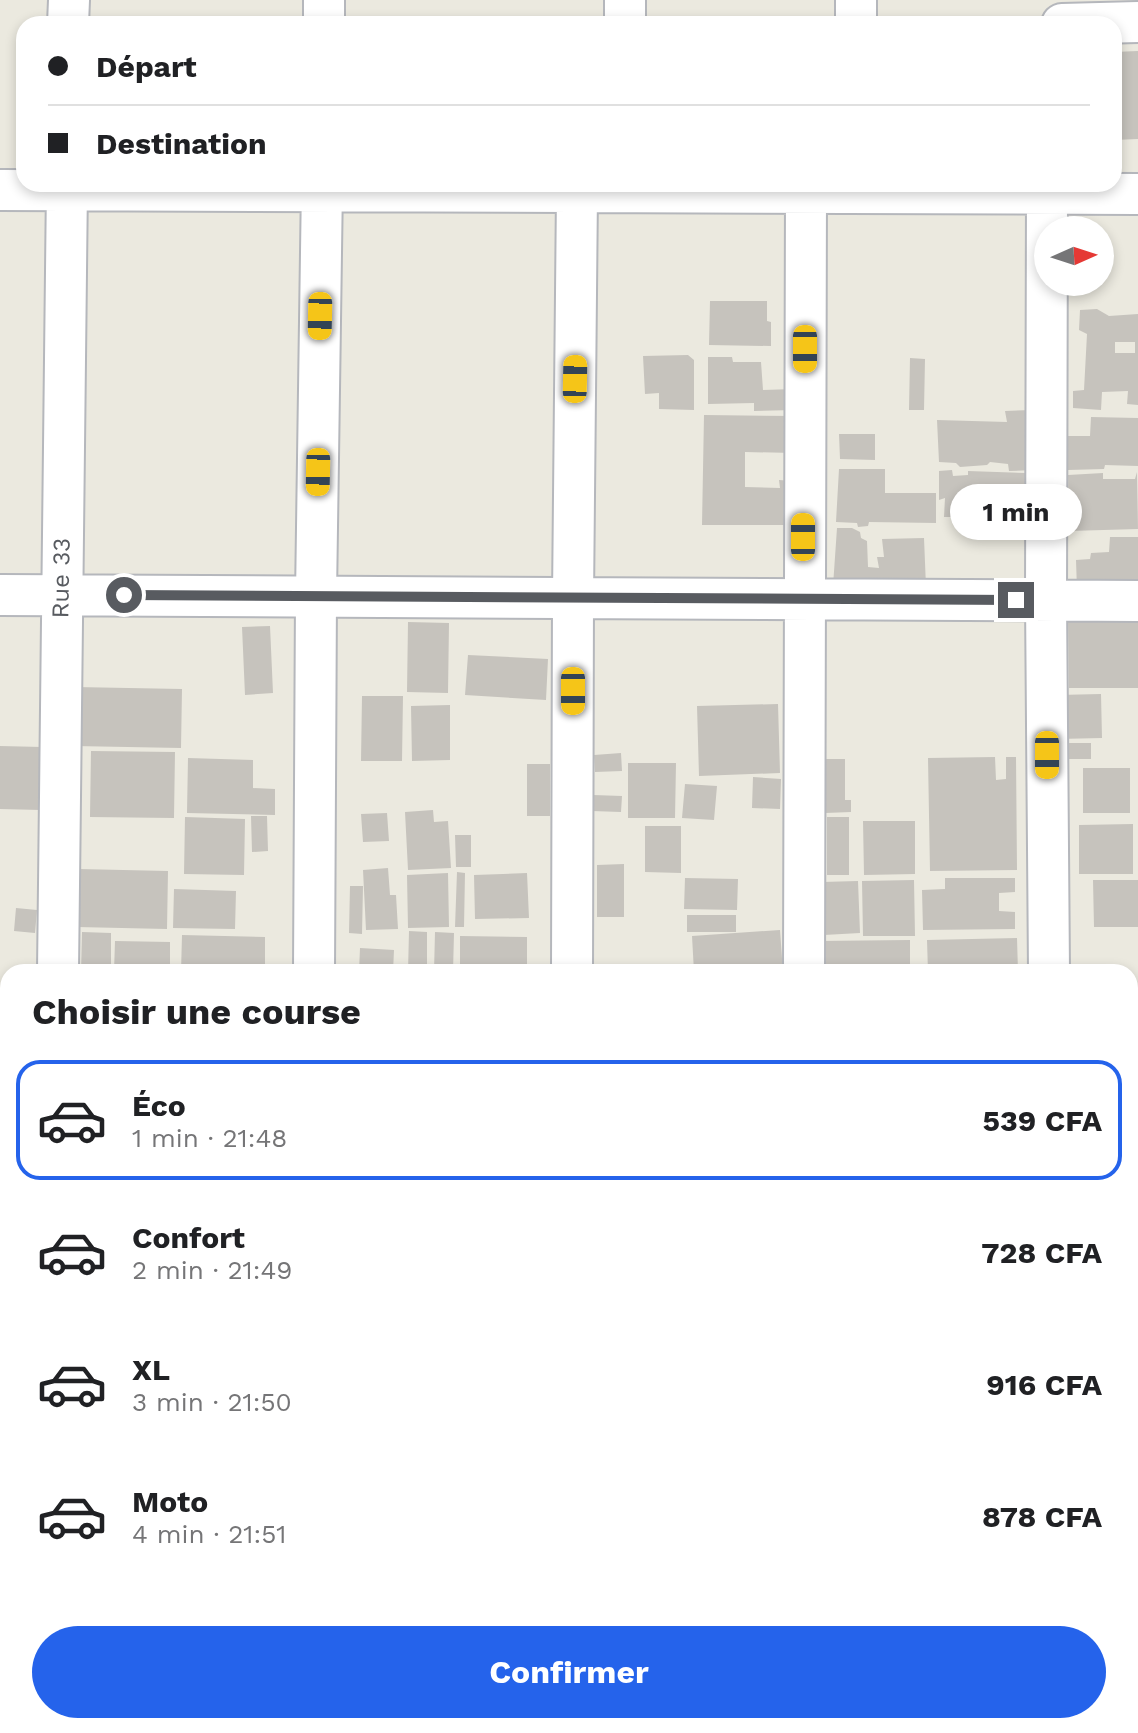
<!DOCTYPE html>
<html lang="fr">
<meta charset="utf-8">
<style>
:root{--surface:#fff;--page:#f2f2f2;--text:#202124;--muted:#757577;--line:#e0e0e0;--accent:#2563eb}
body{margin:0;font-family:"Work Sans",sans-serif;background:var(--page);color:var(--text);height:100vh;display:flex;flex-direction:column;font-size:30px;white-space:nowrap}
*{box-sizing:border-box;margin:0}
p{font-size:26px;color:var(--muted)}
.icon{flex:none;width:44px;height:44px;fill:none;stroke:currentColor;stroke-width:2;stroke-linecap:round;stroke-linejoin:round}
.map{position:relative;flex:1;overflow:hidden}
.drawer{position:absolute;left:0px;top:964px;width:1138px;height:770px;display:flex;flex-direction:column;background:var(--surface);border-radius:24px 24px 0 0;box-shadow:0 4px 12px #0003}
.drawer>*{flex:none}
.hud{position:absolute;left:16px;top:16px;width:1106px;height:176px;border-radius:24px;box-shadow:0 4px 12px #0003;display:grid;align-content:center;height:176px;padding:0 32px;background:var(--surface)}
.needle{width:52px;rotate:87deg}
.tools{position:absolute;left:1034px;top:216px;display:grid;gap:16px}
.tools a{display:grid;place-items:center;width:80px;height:80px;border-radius:50%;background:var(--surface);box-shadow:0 4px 12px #0003;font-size:40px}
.end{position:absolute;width:36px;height:36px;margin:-18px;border:10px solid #585b60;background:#fff;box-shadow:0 0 0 4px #fff}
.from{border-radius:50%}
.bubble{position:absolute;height:56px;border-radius:28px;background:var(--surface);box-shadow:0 4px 12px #0003;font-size:26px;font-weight:700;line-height:56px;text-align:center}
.car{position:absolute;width:24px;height:48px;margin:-24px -12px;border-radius:10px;box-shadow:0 0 6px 2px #0007;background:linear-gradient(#f5c518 24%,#345 0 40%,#f5c518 0 76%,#345 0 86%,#f5c518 0)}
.hud b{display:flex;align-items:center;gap:28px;height:76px;font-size:30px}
.hud b+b{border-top:2px solid var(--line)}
.hud i{width:20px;height:20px;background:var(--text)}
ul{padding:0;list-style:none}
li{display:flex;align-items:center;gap:24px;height:120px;margin:0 16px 12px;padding:0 16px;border:4px solid transparent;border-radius:24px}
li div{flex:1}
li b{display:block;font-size:30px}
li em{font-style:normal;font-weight:700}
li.on{border-color:var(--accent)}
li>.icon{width:72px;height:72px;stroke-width:1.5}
h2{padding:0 32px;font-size:36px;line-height:96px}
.primary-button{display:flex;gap:16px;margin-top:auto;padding:16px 32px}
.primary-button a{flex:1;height:92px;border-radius:48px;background:var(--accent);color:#fff;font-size:32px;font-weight:700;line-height:92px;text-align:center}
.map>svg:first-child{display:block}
.building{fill:#c6c3bd;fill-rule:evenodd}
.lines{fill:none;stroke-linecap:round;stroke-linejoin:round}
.minor-casing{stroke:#b5b7bc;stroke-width:44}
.minor{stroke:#fff;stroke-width:40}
.route{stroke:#585b60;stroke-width:10}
.labels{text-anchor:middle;stroke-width:7;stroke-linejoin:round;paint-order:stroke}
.street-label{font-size:24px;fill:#585b60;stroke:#fff}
</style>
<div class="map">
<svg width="1138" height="1733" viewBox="0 0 1138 1733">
<rect width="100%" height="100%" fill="#ebe9df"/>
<path class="building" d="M1138,51v88l-24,1v-88z
M710,301h57v20l4,1v24l-62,-1z
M1097,309l12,7 29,-2v91l-11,-1 1,-13 -26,1 -1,18 -28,-2v-17l11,-1 3,-56 -8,-4 1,-20zM1115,342h20v11h-20z
M688,355l6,5v50l-35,-1v-16l-14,1 -2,-38z
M708,357h24l1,5h28l2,28 31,-1v21l-40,1v-8l-46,1z
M910,358l15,1 -1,51h-15z
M1033,410l1,60 -25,1 -1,-7 -18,-2 -3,3 -27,2 -4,-4 -17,-1 -2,-42 70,2 -2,-11z
M704,415l92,1 -2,37 -49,-1v35l35,1 -1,-8 14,1 3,44h-94z
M1091,417l47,1v48l-33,-1 -1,4 -36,1v-34h22z
M839,434h36v26l-35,-1z
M839,469h46v24h51v30l-67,-1 -1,4 -10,1 -1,-4 -21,-1z
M952,470l1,6 15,-1v-4l57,2v11l-18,3 -1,17 -11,1v12h-51l1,-19 -6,2v-29z
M1137,472l1,57 -69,2 -1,-56 35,-2v6h32z
M837,528h15l8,4 1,6 6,3 1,26 11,1 -2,-11h7l-2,-18 42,-1 2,49 -93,-1z
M1110,537h28v54l-61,-1 -1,-30 14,-1 1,-6 18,-1z
M1068,620h70v68h-69z
M408,622l41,1 -1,70 -41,-1z
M270,626l3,67 -28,2 -3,-68z
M468,655l80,4 -2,41 -81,-5z
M75,687l107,2 -1,59 -107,-2z
M1101,694l1,44 -44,1v-44z
M362,696h41l-1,65h-41z
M778,704l2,69 -81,3 -2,-70z
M450,705v55l-38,1 -1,-55z
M1057,743h34v16h-34z
M0,746l42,1 -1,63 -41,-1z
M91,751l84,1 -1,66 -84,-1z
M621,753l1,18 -27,1 -1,-17z
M995,757l1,23 10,-1v-22h10l1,113 -87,1 -2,-113z
M188,758l65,2v28l22,1v26l-88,-2z
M824,759h21v41h6v12l-26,1z
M628,763h48l-1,55h-47z
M527,764h23v52h-23z
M1083,768h47v45h-47z
M753,777l28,2 -1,30 -28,-1z
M685,784l32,2 -3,34 -32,-2z
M593,795l29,1 -1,16 -29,-1z
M433,810l1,12 14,-1 3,47 -43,2 -3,-58z
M387,813l2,28 -26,1 -2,-28z
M251,816h16l1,35 -16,1z
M185,817l60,2 -1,56 -60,-1z
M827,817h22v58h-22z
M863,821h52v53l-51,1z
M1133,824v50h-54v-49z
M645,826h36v47l-36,-1z
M455,835h16v32h-15z
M624,864v53h-27v-52z
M388,868l2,27h6l2,34 -32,1 -3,-60z
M78,869l90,2 -1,58 -90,-2z
M457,872l8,1 -1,54h-9z
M448,873l1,54 -41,1 -1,-53z
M527,873l2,45 -54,1 -1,-44z
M685,878l53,1 -1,31 -53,-1z
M945,878h70v14l-16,1v18l16,1v17l-92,1 -1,-40 23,-1z
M914,880l1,56h-52l-1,-55z
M1093,880h45v47h-44z
M858,881l2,52 -36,2 -2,-53z
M350,886h13l-1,48 -13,-1z
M174,889l62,2 -1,38 -62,-1z
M16,908l21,2 -2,23 -21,-2z
M687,915h49v17h-49z
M780,930l3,42h-89l-2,-36z
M409,931l18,1v40h-19z
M82,932l29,1v39h-30z
M435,932l19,1 -1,39h-19z
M182,935l83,2v35h-84z
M460,936l67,1v35h-67z
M1017,938l1,34h-90l-1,-32z
M910,940v32h-92v-31z
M115,941l55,1v30h-56z
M360,948l34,2 -1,22h-34z
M0,1343h8v35h-8z
M0,1395h8v34h-8z
M0,1435h8v78h-8z
M8,1621v31h-8v-30z
M94,1726h33v7h-33z
M206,1726h60v7h-60z
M279,1726h19v7h-18z
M516,1726h58v7h-57z"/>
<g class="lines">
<g class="minor-casing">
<path id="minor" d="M625,0v24
M856,0v24
M68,24l1,-24
M324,24v-24
M1062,24l76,-2
M0,190l1138,4
M1047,194l-1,406 3,372
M0,595l1138,6
M58,972l9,-788
M314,972l2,-376 6,-412
M572,972l1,-374 4,-406
M804,972l2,-779
M1130,1089h8
M0,1102h8
M1130,1580h8
M0,1601h8
M155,1726v7
M392,1726v7
M641,1726v7
M884,1726l1,7
M1126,1726v7"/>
</g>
<use href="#minor" class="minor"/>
</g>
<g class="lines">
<path class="route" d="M124,595l892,5"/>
</g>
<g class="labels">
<g class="street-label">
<text transform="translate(61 578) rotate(-89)" y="8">Rue 33</text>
</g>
</g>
</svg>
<div class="tools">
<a><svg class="needle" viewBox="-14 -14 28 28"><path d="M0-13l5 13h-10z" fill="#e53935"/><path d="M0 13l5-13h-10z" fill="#757577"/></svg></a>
</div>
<i class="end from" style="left:124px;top:595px"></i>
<i class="end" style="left:1016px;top:600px"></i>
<div class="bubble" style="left:950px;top:484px;width:132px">1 min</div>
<i class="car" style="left:320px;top:316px;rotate:181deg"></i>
<i class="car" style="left:805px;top:349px;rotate:180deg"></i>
<i class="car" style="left:575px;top:379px;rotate:1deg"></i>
<i class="car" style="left:318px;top:472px;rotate:181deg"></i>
<i class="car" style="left:803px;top:537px;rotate:0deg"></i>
<i class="car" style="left:573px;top:691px;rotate:180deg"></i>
<i class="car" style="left:1047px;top:755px;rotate:180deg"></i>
<div class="hud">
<b><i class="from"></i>Départ</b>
<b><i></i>Destination</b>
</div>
<section class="drawer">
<h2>Choisir une course</h2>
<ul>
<li class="on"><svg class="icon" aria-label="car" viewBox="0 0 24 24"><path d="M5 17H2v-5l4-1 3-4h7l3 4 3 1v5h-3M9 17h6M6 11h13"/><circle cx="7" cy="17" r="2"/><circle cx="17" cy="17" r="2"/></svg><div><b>Éco</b><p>1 min · 21:48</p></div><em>539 CFA</em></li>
<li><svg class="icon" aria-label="car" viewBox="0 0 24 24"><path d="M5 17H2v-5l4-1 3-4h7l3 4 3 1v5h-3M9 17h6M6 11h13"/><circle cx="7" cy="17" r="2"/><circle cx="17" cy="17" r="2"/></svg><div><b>Confort</b><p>2 min · 21:49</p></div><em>728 CFA</em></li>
<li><svg class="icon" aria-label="car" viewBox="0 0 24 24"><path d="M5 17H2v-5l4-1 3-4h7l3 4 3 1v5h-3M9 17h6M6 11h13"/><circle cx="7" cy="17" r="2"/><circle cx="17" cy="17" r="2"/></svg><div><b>XL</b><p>3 min · 21:50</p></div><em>916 CFA</em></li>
<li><svg class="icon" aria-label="car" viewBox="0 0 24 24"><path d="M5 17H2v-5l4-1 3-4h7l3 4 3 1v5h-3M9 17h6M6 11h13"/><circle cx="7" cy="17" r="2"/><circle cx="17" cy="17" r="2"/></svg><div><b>Moto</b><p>4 min · 21:51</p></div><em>878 CFA</em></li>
</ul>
<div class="primary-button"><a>Confirmer</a></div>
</section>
</div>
